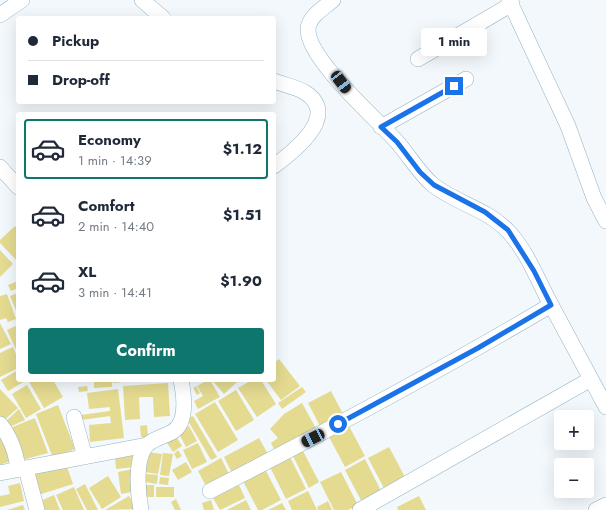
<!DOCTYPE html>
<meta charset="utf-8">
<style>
:root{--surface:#fff;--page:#f2f2f3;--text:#1f2937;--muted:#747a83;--line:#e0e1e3;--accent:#0f766e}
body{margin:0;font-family:Jost,sans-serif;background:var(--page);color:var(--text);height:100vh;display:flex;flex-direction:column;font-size:15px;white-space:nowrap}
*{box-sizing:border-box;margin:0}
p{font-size:13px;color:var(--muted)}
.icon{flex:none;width:22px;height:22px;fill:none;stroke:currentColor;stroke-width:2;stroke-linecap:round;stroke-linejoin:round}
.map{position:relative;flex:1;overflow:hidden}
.details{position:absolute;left:16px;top:112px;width:260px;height:270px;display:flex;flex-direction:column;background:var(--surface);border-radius:4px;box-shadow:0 4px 16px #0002}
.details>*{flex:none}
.banner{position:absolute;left:16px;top:16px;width:260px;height:88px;border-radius:4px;box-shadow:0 4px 16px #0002;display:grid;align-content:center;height:88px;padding:0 12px;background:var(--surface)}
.tools{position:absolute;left:554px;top:410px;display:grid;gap:8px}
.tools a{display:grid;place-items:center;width:40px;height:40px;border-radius:4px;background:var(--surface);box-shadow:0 4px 16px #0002;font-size:20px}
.end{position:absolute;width:18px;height:18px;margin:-9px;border:5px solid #1a73e8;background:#fff;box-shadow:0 0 0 2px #fff}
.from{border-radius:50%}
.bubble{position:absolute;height:28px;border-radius:4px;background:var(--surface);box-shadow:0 4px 16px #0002;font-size:13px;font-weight:700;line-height:28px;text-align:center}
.car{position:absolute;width:12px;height:24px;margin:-12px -6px;border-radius:5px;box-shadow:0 0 3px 1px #0007;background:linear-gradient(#222 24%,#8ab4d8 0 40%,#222 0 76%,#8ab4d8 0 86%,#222 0)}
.banner b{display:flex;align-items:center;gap:14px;height:38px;font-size:15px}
.banner b+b{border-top:1px solid var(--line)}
.banner i{width:10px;height:10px;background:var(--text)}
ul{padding:7px 0 0;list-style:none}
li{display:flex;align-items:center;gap:12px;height:60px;margin:0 8px 6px;padding:0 4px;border:2px solid transparent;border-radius:4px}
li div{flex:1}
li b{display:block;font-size:15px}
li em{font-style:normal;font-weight:700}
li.selected{border-color:var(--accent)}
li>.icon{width:36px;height:36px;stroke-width:1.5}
.action{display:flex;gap:8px;margin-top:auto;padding:8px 12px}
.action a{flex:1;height:46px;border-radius:4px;background:var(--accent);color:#fff;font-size:16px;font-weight:700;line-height:46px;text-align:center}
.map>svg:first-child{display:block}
.building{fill:#e4da90}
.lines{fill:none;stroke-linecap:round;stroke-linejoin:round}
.minor-casing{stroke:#93b2c4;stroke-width:16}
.minor{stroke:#fff;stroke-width:15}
.route{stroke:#1a73e8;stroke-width:5}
</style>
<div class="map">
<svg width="606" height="510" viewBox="0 0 606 510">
<rect width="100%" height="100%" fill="#f2f8fc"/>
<path class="building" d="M15,226l3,4v32l-18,-19v-3z
M0,250l13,14 -13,13z
M18,281v7l-7,3 -3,-6z
M18,293v22l-8,-19z
M7,294l9,25 -8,3 -2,-4 -6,2v-24z
M0,323l11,21 -11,5z
M18,325v29l-11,-24z
M13,347l5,12v9l-18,9v-24z
M279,359l21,27 -19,14 -15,-20h8v-17z
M18,370v10h9l-19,11 -7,-11z
M28,380h25l10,17 -19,11z
M94,380h18v7l-18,1z
M113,380h10v2l-10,1z
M208,380h2l10,17 -22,12 -4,-8 9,-5 -6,-10z
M212,380h27l-15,14z
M252,380h9l15,24 -19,13 -19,-29z
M168,383l2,33 -16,1 -1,-20h-14l1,22 -15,1 -2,-34z
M27,385l14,24 -15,9 -14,-24z
M87,386l1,5 -9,1 -1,-5z
M196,386l4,7 -3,2 -4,-7z
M302,387l4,5 -24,17 -4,-6z
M0,389l18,19 -16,14 -2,-2z
M118,389l6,49 -34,4 -1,-17 22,-2 -1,-7 -29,4v-5l29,-4v-4l-21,2 -2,-16z
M236,390l18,30 -18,11 -18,-30z
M331,391l13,25 -23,12 -13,-25z
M215,402l23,38 -20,12 -23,-38z
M302,403l15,27 -41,23 -5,-10 7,-5 -8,-9 14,-15z
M58,405l17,44 -22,9 -17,-44z
M19,409l6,11 -20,9 -2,-5z
M193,416l24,41 -6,3 -24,-41z
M35,418l13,35 -26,7 -12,-32z
M147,425l1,12h-7l-1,-11z
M189,426l8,15 -11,6 -8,-15z
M349,426l16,30 -20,11 -16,-30z
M174,433l8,13 -9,6 -8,-12z
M0,436l13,24 -13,5z
M259,438l11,20 -36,19 -10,-20z
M198,443l9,19 -15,7 -9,-19z
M389,447l17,32 -21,11 -17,-32z
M302,449l17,33 -10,6 -17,-34z
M178,450l4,6 -5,3 -3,-5z
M147,452l15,2 -4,20 -14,-2z
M163,453l10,1 -4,22 -9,-1z
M133,454l1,13 -18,2 -1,-12z
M290,457l16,32 -20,10 -16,-32z
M221,458l10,20 -23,12 -10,-19z
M365,459l18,36 -19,11 -19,-36z
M186,462l6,10 -14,8 -6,-10z
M66,464l7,20 -38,12 -6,-20z
M133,469l3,22 -15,3 -3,-22z
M265,469l16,31 -19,10h-4l-15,-29z
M341,472l17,33 -10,5h-14l-14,-28z
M146,474l12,1 -1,9 -12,-2z
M108,476l13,21 -19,12 -13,-21z
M160,477l9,1 -1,7 -9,-1z
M20,483l4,18 -24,6v-11l10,-2 -2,-8z
M85,484l13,26h-11l-11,-21z
M146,485h8v12h-8z
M239,485l6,13 -25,12 -7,-12z
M74,487l10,23h-21l-7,-15z
M156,487h18v10h-18z
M308,491l9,19h-25l-4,-9z
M54,495l6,15h-22l-2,-7z
M129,496l8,13 -32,1z
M419,496l7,14h-28l-1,-3z
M176,499l5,11h-6l-4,-8z
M211,500l3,10h-10l-2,-7z
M246,500l5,10h-24z
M328,501l4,9h-14l-1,-3z
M282,503l4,7h-18z
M23,505l2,5h-18z"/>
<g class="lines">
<g class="minor-casing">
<path id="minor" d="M142,0l21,18
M333,0c-9,8 -24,16 -25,29 -1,30 70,91 90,114 12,14 21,30 35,42 23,18 54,24 75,46 18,19 29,47 41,70 19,35 38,71 57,106
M509,0l59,126 26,72 12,23
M0,15l22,-15
M418,59l94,-55
M274,81c10,4 23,6 32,12 34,23 -13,59 -32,73
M381,127l85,-48
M0,167l18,20
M74,417l11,40
M0,424c11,14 16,28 18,45
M26,469l11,41
M0,473l147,-28
M210,491c115,-59 230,-120 341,-186
M141,510c-3,-16 -7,-53 7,-66 6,-5 17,-8 24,-12 16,-9 12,-37 9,-52
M360,510l231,-131
M596,510l10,-5"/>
</g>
<use href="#minor" class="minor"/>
</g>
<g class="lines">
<path class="route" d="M338,424l140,-76 73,-43 -17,-34 -26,-41 -23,-18 -51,-27 -14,-13 -23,-30 -16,-15 73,-41"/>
</g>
</svg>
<div class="tools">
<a>+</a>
<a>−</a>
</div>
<i class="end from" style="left:338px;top:424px"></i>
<i class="end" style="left:454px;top:86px"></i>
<div class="bubble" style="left:421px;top:28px;width:66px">1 min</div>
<i class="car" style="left:341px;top:82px;rotate:143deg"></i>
<i class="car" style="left:313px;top:438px;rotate:243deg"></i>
<div class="banner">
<b><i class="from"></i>Pickup</b>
<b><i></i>Drop-off</b>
</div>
<section class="details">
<ul>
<li class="selected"><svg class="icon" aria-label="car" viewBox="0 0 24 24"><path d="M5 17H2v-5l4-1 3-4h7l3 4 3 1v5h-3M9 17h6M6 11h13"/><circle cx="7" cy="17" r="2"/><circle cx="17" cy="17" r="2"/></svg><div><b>Economy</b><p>1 min · 14:39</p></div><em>$1.12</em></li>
<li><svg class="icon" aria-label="car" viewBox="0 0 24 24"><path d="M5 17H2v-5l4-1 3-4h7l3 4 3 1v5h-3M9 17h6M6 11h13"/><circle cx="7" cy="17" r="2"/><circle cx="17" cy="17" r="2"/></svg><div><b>Comfort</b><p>2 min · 14:40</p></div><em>$1.51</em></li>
<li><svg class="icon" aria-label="car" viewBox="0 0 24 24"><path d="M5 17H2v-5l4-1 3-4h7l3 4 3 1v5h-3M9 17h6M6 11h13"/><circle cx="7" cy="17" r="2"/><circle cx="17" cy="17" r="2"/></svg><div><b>XL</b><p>3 min · 14:41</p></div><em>$1.90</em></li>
</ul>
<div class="action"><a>Confirm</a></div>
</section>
</div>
